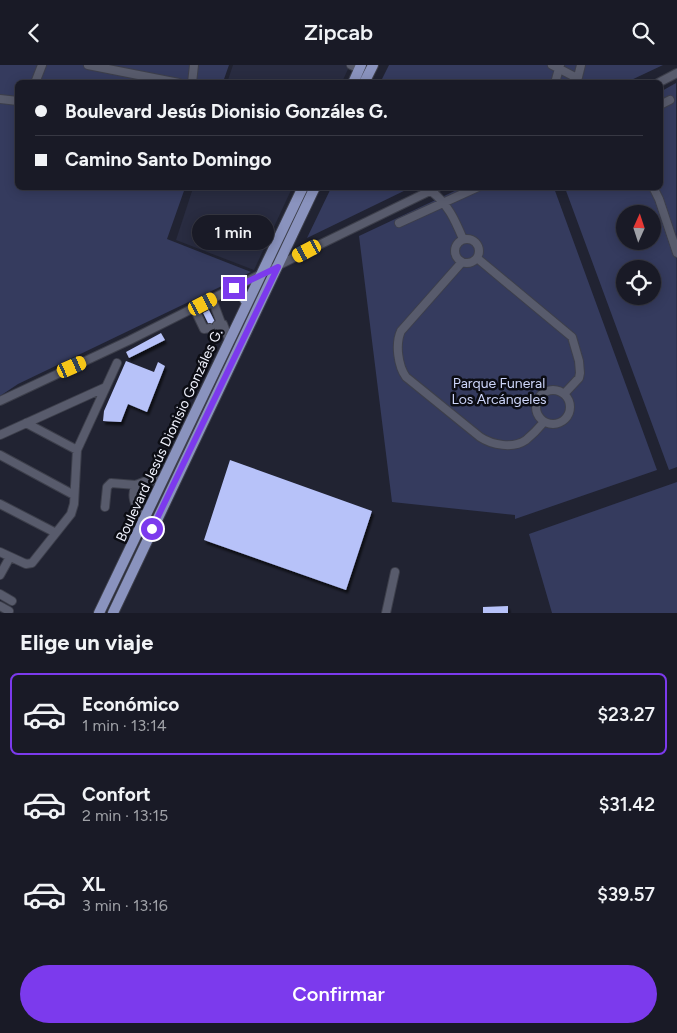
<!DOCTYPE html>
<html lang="es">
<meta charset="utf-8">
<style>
:root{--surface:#191a26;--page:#22232e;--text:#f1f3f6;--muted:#9fa1a7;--line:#373843;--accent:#7c3aed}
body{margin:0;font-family:Figtree,sans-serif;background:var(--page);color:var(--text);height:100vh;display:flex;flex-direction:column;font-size:19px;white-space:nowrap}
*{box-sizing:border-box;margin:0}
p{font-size:16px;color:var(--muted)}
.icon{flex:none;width:28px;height:28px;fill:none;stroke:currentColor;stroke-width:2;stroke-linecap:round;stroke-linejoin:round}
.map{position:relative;height:548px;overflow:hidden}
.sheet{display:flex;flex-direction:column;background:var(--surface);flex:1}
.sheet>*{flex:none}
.hud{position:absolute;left:15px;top:15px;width:648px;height:110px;border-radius:8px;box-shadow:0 2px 12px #0003,0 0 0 1px var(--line);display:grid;align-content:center;height:110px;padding:0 20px;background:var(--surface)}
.needle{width:32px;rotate:3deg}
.controls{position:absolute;left:616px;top:140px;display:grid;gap:10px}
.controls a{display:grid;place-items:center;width:45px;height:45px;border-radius:50%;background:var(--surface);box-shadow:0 2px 12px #0003,0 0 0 1px var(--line);font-size:25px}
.end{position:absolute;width:22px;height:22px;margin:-11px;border:6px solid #7c3aed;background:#fff;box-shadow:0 0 0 2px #fff}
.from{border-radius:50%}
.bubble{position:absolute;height:35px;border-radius:18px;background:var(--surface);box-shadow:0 2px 12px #0003,0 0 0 1px var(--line);font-size:16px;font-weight:600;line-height:35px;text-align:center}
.car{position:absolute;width:15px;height:30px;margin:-15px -8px;border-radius:6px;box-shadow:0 0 4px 1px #0007;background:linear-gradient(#f5c518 24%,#345 0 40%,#f5c518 0 76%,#345 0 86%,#f5c518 0)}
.hud b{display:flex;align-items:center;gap:18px;height:48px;font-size:19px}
.hud b+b{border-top:1px solid var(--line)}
.hud i{width:12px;height:12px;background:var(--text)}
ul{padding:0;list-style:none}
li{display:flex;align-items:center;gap:15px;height:82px;margin:0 10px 8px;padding:0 10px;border:2px solid transparent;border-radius:8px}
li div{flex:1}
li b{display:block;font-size:19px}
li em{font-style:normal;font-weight:600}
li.on{border-color:var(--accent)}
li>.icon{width:45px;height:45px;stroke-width:1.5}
h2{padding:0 20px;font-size:22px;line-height:60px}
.primary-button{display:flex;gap:10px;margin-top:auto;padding:10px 20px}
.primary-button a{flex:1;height:58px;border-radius:30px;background:var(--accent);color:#fff;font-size:20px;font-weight:600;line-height:58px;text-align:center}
header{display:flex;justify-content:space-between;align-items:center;height:65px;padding:0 20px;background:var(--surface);font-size:22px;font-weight:600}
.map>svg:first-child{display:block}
.built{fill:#292c41}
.green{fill:#353b5e;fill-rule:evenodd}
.building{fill:#b7c2f9;filter:url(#shadow)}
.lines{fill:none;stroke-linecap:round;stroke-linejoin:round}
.minor-casing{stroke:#3d3f4b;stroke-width:10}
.major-casing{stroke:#3d3f4b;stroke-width:12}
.minor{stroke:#585b6c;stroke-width:8}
.major{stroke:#8a93be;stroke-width:10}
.route{stroke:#7c3aed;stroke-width:6}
.labels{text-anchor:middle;stroke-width:5;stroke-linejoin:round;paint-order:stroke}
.park-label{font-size:14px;fill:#cdd5f9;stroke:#0c0d14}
.street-label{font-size:14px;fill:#f1f3fe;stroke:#0c0d14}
</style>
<header><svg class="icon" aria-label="back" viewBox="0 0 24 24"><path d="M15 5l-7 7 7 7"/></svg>Zipcab<svg class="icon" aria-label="search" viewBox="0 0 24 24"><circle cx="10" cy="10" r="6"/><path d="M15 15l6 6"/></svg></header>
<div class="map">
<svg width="677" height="548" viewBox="0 0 677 548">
<defs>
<filter id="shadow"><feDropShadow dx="2" dy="3.5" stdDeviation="1" flood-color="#0009"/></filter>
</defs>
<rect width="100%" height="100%" fill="#212332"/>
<path class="built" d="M233,0h117l-8,17 -115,1z
M193,123h99l-38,82 -78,-30z"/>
<path class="green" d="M0,0h229l-6,17 -205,1v104l167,1 -18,51 84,33 -233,112 -18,12z
M389,0h274l-36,17 -247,1z
M676,18l1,384 -8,3 -104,-282 95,-1v-95zM625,149h27v27h-27zM625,204h27v27h-27z
M331,123v-1l79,1 -103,50z
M461,123h93l103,282 -142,49v-4l-123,-13 -33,-266z
M677,417v131h-125l-23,-79z"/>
<path class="building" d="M209,245l9,18 -6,3 -9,-18z
M161,268l4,7 -36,18 -3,-6z
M126,296l28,11 4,-10 7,4 -18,46 -19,-8 -7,18 -18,-1 1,-10z
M230,395l142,51 -26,79 -142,-50z
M508,541v7h-25v-6z"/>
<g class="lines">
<g class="minor-casing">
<path id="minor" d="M88,0l91,18
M351,0l8,4
M552,0l25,13
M577,16l4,-16
M35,18l7,-18
M192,18l2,-18
M555,18l5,-18
M658,18l19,-10
M0,34l18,2
M660,40l10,-5
M653,122l6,12 18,54
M431,126c17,13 24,29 32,48
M399,158l79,-36
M455 186a12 12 0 1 1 24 0a12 12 0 1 1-24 0Z
M477,193l95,79 7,24 1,12 -1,5 -15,16
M462,197l-61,69c-6,13 -3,35 5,46l74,60c12,8 33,12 46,3 6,-5 12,-11 17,-17
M212,234l9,24
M194,243l10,21 6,-1
M217,260l6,-1 6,16
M536 342a17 17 0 1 1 34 0a17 17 0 1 1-34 0Z
M0,336l130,-61 191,-96 117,-57
M26,358l51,27
M0,370l106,-48
M0,390l74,40
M136,420c-7,13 2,24 7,35
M0,439l56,29
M105,442l2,-20 4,-4 25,2 10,-4 17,-2
M0,487l26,12 6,-1 39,-49 3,-10 3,-54 40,-87
M0,510l10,-18
M0,529l12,7
M0,541l9,5
M386,548l9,-41"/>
</g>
<g class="major-casing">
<path id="major" d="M353,18l8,-18
M364,18l9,-18
M234,223l8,6 5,9
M99,548l204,-426
M113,548l202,-426"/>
</g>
<use href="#minor" class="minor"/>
<use href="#major" class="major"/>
</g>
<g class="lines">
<path class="route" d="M152,464l126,-262 -44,21"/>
</g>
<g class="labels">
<g class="park-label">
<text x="499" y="323">Parque Funeral<tspan x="499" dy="16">Los Arcángeles</tspan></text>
</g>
<g class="street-label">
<text transform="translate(169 370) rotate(-65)" y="5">Boulevard Jesús Dionisio Gonzáles G.</text>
</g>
</g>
</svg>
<div class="controls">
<a><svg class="needle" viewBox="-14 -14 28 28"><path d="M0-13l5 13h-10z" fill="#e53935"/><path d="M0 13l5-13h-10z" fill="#9fa1a7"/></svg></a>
<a><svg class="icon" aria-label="locate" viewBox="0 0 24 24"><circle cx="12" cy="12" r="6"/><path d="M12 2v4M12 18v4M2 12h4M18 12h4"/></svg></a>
</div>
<i class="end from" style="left:152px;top:464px"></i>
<i class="end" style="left:234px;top:223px"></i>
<div class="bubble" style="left:192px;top:150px;width:82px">1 min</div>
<i class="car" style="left:307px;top:186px;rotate:242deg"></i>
<i class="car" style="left:203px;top:239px;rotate:63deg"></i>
<i class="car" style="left:72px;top:302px;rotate:66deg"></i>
<div class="hud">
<b><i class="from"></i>Boulevard Jesús Dionisio Gonzáles G.</b>
<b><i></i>Camino Santo Domingo</b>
</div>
</div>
<section class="sheet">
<h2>Elige un viaje</h2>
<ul>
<li class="on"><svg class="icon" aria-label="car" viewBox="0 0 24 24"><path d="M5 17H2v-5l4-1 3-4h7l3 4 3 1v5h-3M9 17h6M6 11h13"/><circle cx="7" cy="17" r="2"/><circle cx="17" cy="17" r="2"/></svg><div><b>Económico</b><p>1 min · 13:14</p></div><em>$23.27</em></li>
<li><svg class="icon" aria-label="car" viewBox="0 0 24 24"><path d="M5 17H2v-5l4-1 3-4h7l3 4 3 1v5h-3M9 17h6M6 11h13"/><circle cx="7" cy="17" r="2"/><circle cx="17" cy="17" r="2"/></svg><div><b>Confort</b><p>2 min · 13:15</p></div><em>$31.42</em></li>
<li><svg class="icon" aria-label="car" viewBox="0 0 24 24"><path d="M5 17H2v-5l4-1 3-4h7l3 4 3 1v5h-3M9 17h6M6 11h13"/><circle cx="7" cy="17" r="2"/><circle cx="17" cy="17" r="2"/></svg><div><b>XL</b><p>3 min · 13:16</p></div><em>$39.57</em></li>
</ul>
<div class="primary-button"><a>Confirmar</a></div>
</section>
